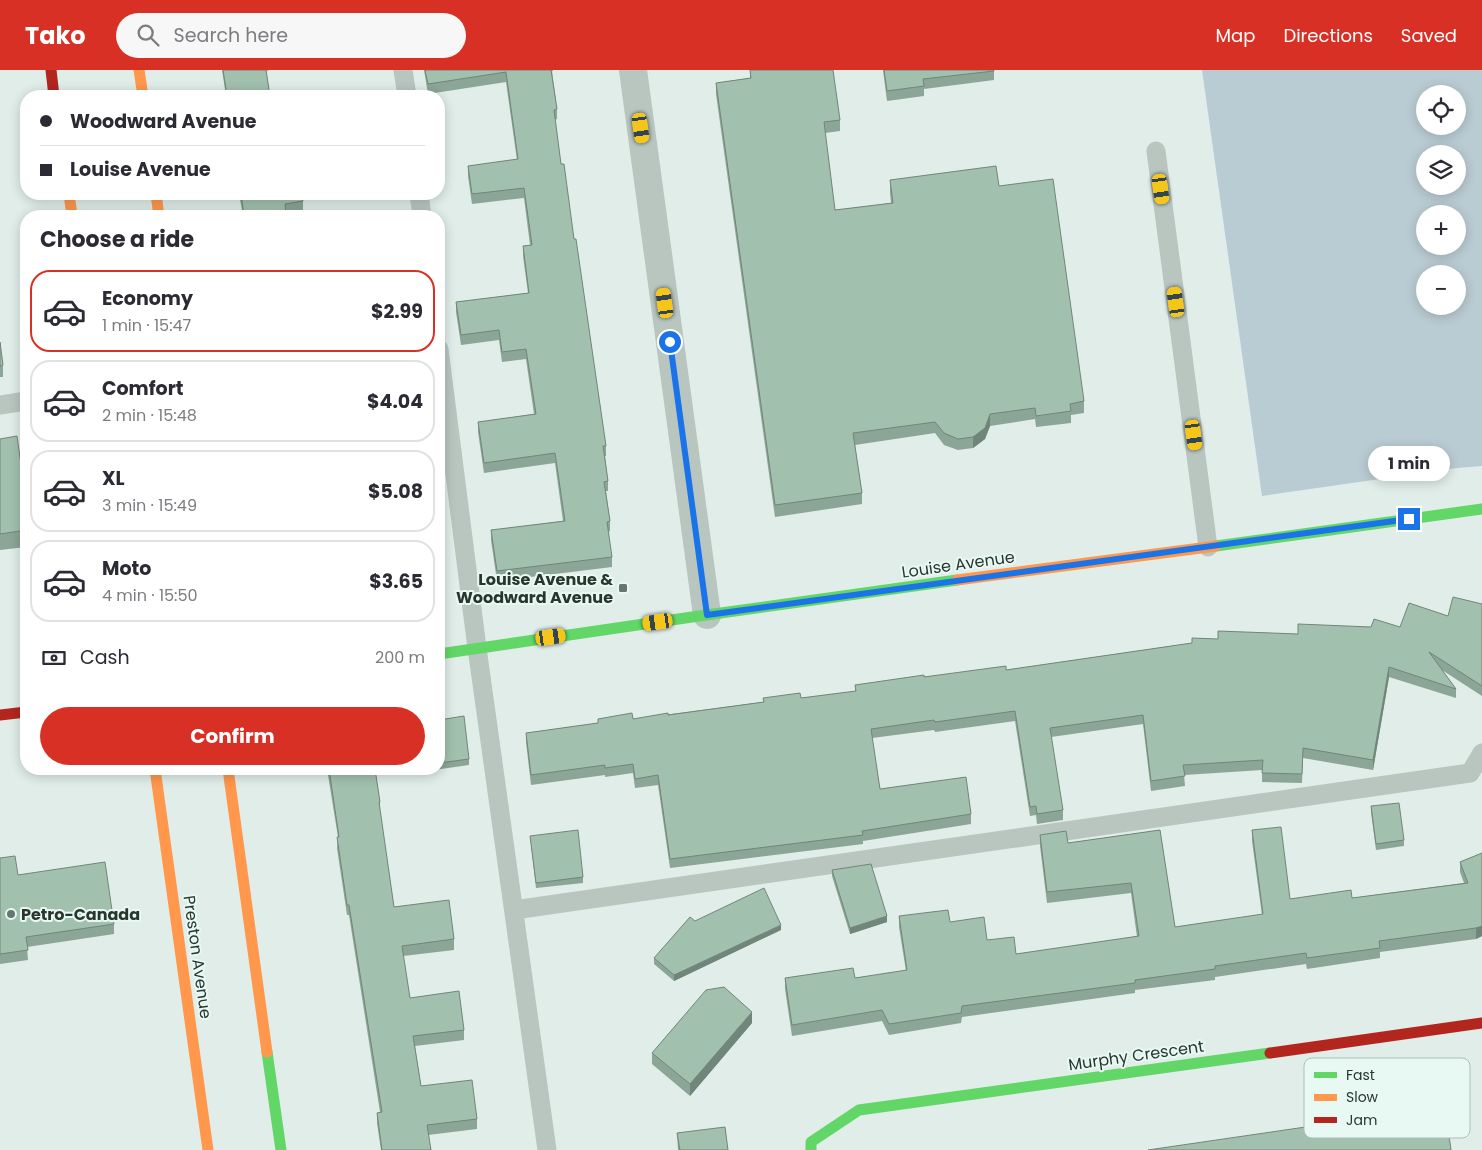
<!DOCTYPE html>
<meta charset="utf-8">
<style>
:root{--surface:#fff;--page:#f7f7f7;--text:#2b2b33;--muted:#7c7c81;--line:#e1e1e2;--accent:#d93025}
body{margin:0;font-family:Poppins,sans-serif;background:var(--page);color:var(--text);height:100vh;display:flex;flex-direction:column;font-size:19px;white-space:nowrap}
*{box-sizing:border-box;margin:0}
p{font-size:16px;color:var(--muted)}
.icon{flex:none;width:28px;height:28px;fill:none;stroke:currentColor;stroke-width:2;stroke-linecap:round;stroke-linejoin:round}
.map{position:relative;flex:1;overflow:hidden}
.side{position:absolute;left:20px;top:140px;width:425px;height:565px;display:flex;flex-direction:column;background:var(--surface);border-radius:20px;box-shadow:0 2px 12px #0003}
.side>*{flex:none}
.hud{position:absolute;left:20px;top:20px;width:425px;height:110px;border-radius:20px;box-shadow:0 2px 12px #0003;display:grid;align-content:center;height:110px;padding:0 20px;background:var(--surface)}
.buttons{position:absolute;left:1416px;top:15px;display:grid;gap:10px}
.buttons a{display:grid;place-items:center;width:50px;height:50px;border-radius:50%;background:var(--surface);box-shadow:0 2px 12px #0003;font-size:25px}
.end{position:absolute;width:22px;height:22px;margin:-11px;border:6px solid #1a73e8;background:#fff;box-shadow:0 0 0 2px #fff}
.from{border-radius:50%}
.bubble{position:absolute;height:35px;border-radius:18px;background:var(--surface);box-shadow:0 2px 12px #0003;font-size:16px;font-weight:700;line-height:35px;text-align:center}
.car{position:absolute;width:15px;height:30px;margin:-15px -8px;border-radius:6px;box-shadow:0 0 4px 1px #0007;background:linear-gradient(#f5c518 24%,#345 0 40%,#f5c518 0 76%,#345 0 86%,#f5c518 0)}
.hud b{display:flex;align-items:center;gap:18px;height:48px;font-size:19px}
.hud b+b{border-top:1px solid var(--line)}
.hud i{width:12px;height:12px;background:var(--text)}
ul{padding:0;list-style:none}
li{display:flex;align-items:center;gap:15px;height:82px;margin:0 10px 8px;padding:0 10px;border:2px solid var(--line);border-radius:20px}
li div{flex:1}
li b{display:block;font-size:19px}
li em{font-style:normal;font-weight:700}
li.active{border-color:var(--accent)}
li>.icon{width:45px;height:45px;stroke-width:1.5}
h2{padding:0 20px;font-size:22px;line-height:60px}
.pay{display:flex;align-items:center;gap:12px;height:55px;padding:0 20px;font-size:19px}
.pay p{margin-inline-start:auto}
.cta{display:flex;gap:10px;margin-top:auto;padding:10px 20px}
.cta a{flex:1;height:58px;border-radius:30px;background:var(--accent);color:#fff;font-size:20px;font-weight:700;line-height:58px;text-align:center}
header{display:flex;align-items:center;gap:30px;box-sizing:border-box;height:70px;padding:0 25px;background:var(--accent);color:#fff}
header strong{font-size:24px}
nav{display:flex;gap:28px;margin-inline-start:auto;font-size:18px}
.search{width:350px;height:45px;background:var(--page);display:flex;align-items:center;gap:12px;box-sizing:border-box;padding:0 18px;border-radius:28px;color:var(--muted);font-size:19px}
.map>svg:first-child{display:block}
.green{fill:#baccd3;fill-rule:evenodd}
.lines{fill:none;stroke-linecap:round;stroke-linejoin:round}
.lane{stroke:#b9c6c0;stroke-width:19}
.street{stroke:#b9c6c0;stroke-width:28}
.fast{stroke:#63d668;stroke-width:11}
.slow{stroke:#ff974d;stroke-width:11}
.jam{stroke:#b3261e;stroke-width:11}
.wall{fill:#8ba596}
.shaded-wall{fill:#71867a}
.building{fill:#a2c0ae;stroke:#71867a}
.route{stroke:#1a73e8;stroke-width:6}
.poi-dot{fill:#68766f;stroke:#e8f9f3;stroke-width:2}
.labels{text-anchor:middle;stroke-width:4;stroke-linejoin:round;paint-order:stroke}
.street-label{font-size:16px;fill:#28362e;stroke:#e8f9f3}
.poi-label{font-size:16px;font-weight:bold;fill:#28362e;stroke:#e8f9f3;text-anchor:end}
.key{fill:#e8f9f3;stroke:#aebeb8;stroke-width:1}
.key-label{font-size:14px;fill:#28362e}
</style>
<header>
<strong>Tako</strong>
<div class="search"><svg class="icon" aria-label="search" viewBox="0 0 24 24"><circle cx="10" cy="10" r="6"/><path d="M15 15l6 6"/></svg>Search here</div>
<nav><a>Map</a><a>Directions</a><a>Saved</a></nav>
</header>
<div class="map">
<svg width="1482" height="1080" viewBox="0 0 1482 1080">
<rect width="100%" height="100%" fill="#e0ede8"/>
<path class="green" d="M1202,0h280v396l-25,2 -195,28zM1425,24h33v32h-33zM1425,84h33v32h-33zM1425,144h33v32h-33zM1425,204h33v32h-33z"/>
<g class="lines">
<path class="lane" d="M403,0l4,26
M1156,81l52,396
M419,124l3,22
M439,279l38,299 70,502
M0,335l26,-4
M514,840l956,-137 12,-20"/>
<path class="street" d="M633,0l74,545"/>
<path class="fast" d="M1216,476l266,-37
M439,584l260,-38 258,-36
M267,982l14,98
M811,1080v-8l48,-32 411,-57"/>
<path class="slow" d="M139,0l4,26
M69,124l3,22
M156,124l3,22
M957,510l259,-34
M155,699l53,381
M228,699l39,283"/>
<path class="jam" d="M51,0l3,26
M0,645l26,-3
M1270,983l212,-30"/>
</g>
<path class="wall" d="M222,0h48l-4,1 4,25h-44z
M424,0h129v1h-1l5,38v10l-2,1 6,44 13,75 32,207v10h-1l3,25v10h-2l4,30v10l-2,1 4,25v10l-115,14 -6,-41v-10l72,-9 -8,-58 -71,10 -6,-41v-10l56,-8 -8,-55 -24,3 -3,-22 -38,5 -5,-33v-10l72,-9 -5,-37v-10l7,-1 -6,-47 -52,6 -4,-28v-10l49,-6 -11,-78 -78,12z
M750,0l90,50v11l-15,2 10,77 56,-7 -1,-11v-12l109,6 85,215v12l-13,2v8l-35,4 -1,-8 -45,7 -5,13 -12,9 -15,2 -14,-5 -9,-12 -80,12 7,48v11l-87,13 -59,-423v-11l34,-5z
M883,0h111v10l-70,9v7l-37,5z
M239,124h63l1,7v11l-17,3v1h-43z
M0,272l3,23v12h-3z
M0,369l26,61v47l-26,3z
M1482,534v92l-40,-26 14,19v9l-67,-21 -16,93 -70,-12 -1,25 -40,-1v-12l-78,5 1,11 -34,5 -8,-67 -92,13 12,73v10l-26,4 -1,-9 -6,1 -15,-95 -80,11 -1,-2 -62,8 8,51 91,25v10l-108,17v3l-193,24 -12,-83 -23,3 -2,-15 -28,4v-2l-74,10 -5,-43v-9l72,-10v-4h35l130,-17v-4h38l54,-6v-7l69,-8 82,-7 131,-19 81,-12 80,-5 73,-7h29l48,-11z
M439,650l30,39v6l-42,6 -1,-2h13z
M327,699h48l5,33v11l14,94 60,32v11l-51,6 7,42 54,32v10l-49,6 6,40 56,33v10l-49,6 3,15h-50l-4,-27v-10l3,-1 -31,-197h-2l-10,-67 1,-11z
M1371,736l33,34v6l-28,4 -5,-38z
M1160,760l15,97 87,-12 -10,-74v-11l38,69 62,-1 112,-15 -4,-11v-10l22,-9v83l-6,3 -96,13v6l-73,11 -1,-5 -91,13v3l-80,10v3l-173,24 -1,6 -72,12 -7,-14 -90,15 -7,-47v-11h70l51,-7 -7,-44v-11l51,6 37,18 29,14 121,-17 -6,-44 -84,10 -7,-57v-11l28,8z
M530,766l53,41v6l-47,5z
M0,788l18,17 96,49v10l-87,13 1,13 -28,4z
M832,800l55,52 -37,12 -18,-58z
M781,860l-107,51 -20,-17v-6z
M752,953l-62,73 -38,-32v-11z
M677,1063l51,17h-50z"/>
<path class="shaded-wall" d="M990,344v12l-5,13 -12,9v-11z
M1389,597v10l-16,93v-10z
M887,846v6l-37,12v-6z
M781,855v5l-107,51v-6z
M1482,856v10l-6,3v-11z
M752,942v11l-62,73v-12z"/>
<path class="building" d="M223,0h43l4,26h-43z
M425,0h126l6,39 -3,1 7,54h3l10,75h2l30,207h-3l5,35 -4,1 6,39 -3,1 5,35 -115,14 -6,-41 74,-9 -10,-68 -71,10 -6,-41 58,-8 -10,-65 -24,3 -3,-22 -38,5 -5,-33 73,-9 -6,-47 9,-1 -8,-57 -52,6 -4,-28 50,-7 -12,-87 -78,12z
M750,0h83l7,50 -16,2 11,88 58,-7 -3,-23 106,-14 3,20 54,-7 31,222 -14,3 1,7 -35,5 -1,-8 -45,6 -5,14 -12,9 -15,2 -14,-6 -9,-11 -82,11 9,60 -87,12 -59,-422 35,-5z
M884,0h110v1l-71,8 1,7 -37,5z
M241,124h61l1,7 -18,3 1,12h-42z
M0,272l3,23 -3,1z
M17,366l9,64v30l-26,4v-95z
M1453,527l29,7v82l-53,-34 27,37 -67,-22 -16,93 -70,-12 -1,26 -40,-1 1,-13 -80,5 2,11 -34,5 -8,-66 -93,13 13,82 -26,4 -1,-8 -6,1 -15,-96 -80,11 -1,-2 -63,9 9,60 86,-12 5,37 -109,17 1,4 -193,24 -12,-84 -23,4 -2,-15 -28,4v-3l-74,10 -5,-42 72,-10v-4l34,-6 1,6 35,-6v2l96,-13 -1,-4 37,-5 1,5 55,-7 -1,-6 69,-10v2l82,-11v4l131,-19 55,-8v-5l26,1v-8l80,3v-10l73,3 3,-8 26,8 9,-24 39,13z
M464,646l5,43 -30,4v-43z
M329,699h46l5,33h-1l15,105 55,-7 5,39 -52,7 8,52 49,-7 5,39 -51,6 8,50 51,-6 5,39 -50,6 4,25h-49l-5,-37 5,-1 -33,-207h-2l-10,-68h2z
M1399,733l5,37 -28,4 -5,-38z
M1281,757l9,72 61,-9 1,8 116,-15 -8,-21 22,-9v73l-6,2 -97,13 1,7 -73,10 -1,-5 -91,13v3l-80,11v3l-173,23 -1,7 -72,11 -7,-14 -90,15 -7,-47 68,-10 2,10 52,-8 -8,-54 49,-6 2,12 34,-5 3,23 27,-3 2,17 123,-18 -8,-53 -84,9 -7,-57 26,-4 2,12 92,-13 15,97 88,-13 -11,-84z
M578,760l5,47 -47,6 -6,-47z
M15,786l3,19 87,-13 9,62 -88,13 2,13 -28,4v-96z
M871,794l16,52 -37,12 -18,-58z
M764,818l17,37 -107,50 -20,-17 36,-41 5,4z
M724,917l28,25 -62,72 -38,-31 54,-63z
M1444,1028l7,52h-303l185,-27 -1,-6 84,-12v-3z
M725,1057l3,23h-48l-3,-17z"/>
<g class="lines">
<path class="route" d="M670,272l37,273 702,-96"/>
</g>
<g class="poi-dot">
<rect x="618" y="513" width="10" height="10" rx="2.5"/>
<circle cx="11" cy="844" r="5"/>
</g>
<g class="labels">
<g class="street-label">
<text transform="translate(958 494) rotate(-8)" y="6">Louise Avenue</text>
<text transform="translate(198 887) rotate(82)" y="6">Preston Avenue</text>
<text transform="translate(1136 985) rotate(-8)" y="6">Murphy Crescent</text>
</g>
<g class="poi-label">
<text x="613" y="515">Louise Avenue &amp;<tspan x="613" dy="18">Woodward Avenue</tspan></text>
<text x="21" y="850" text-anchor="start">Petro-Canada</text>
</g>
</g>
<rect x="1304" y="988" width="166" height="80" rx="8" class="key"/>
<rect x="1314" y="1002" width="23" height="6" fill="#63d668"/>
<rect x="1314" y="1024" width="23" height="7" fill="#ff974d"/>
<rect x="1314" y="1047" width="23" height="6" fill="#b3261e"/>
<g class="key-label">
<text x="1346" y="1010">Fast</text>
<text x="1346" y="1032">Slow</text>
<text x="1346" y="1055">Jam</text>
</g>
</svg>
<div class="buttons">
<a><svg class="icon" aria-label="locate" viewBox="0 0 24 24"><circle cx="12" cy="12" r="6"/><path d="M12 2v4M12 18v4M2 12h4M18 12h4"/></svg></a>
<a><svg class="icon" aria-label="layers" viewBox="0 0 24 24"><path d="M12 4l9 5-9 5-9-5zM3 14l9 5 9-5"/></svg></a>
<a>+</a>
<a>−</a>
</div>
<i class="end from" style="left:670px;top:272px"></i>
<i class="end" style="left:1409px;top:449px"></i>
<div class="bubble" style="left:1368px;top:376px;width:82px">1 min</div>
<i class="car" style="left:641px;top:58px;rotate:172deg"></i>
<i class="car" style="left:1161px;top:119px;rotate:172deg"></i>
<i class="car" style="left:1176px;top:232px;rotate:352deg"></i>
<i class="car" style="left:665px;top:233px;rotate:352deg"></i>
<i class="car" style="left:1194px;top:365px;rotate:172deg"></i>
<i class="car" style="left:658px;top:552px;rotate:262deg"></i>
<i class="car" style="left:551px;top:567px;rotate:82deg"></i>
<div class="hud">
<b><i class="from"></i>Woodward Avenue</b>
<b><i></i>Louise Avenue</b>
</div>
<section class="side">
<h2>Choose a ride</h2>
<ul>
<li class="active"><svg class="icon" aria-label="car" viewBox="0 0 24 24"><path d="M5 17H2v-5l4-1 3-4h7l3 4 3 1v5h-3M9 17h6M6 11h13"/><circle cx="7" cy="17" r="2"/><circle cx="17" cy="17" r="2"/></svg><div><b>Economy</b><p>1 min · 15:47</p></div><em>$2.99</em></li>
<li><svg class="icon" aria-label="car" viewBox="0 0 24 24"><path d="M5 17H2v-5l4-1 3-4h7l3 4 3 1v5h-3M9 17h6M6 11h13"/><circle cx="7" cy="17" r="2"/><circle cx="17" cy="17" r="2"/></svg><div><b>Comfort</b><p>2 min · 15:48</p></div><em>$4.04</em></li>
<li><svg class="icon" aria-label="car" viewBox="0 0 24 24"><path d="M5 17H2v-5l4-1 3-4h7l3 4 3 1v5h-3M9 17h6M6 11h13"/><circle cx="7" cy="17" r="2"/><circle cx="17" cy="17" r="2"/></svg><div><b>XL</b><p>3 min · 15:49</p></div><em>$5.08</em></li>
<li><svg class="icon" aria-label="car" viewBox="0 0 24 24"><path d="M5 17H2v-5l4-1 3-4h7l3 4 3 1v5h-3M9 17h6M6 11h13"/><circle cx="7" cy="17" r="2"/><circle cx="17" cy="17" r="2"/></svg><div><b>Moto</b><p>4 min · 15:50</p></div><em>$3.65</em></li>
</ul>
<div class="pay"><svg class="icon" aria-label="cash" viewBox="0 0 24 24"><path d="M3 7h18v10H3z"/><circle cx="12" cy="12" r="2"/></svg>Cash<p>200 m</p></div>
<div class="cta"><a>Confirm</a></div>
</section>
</div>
